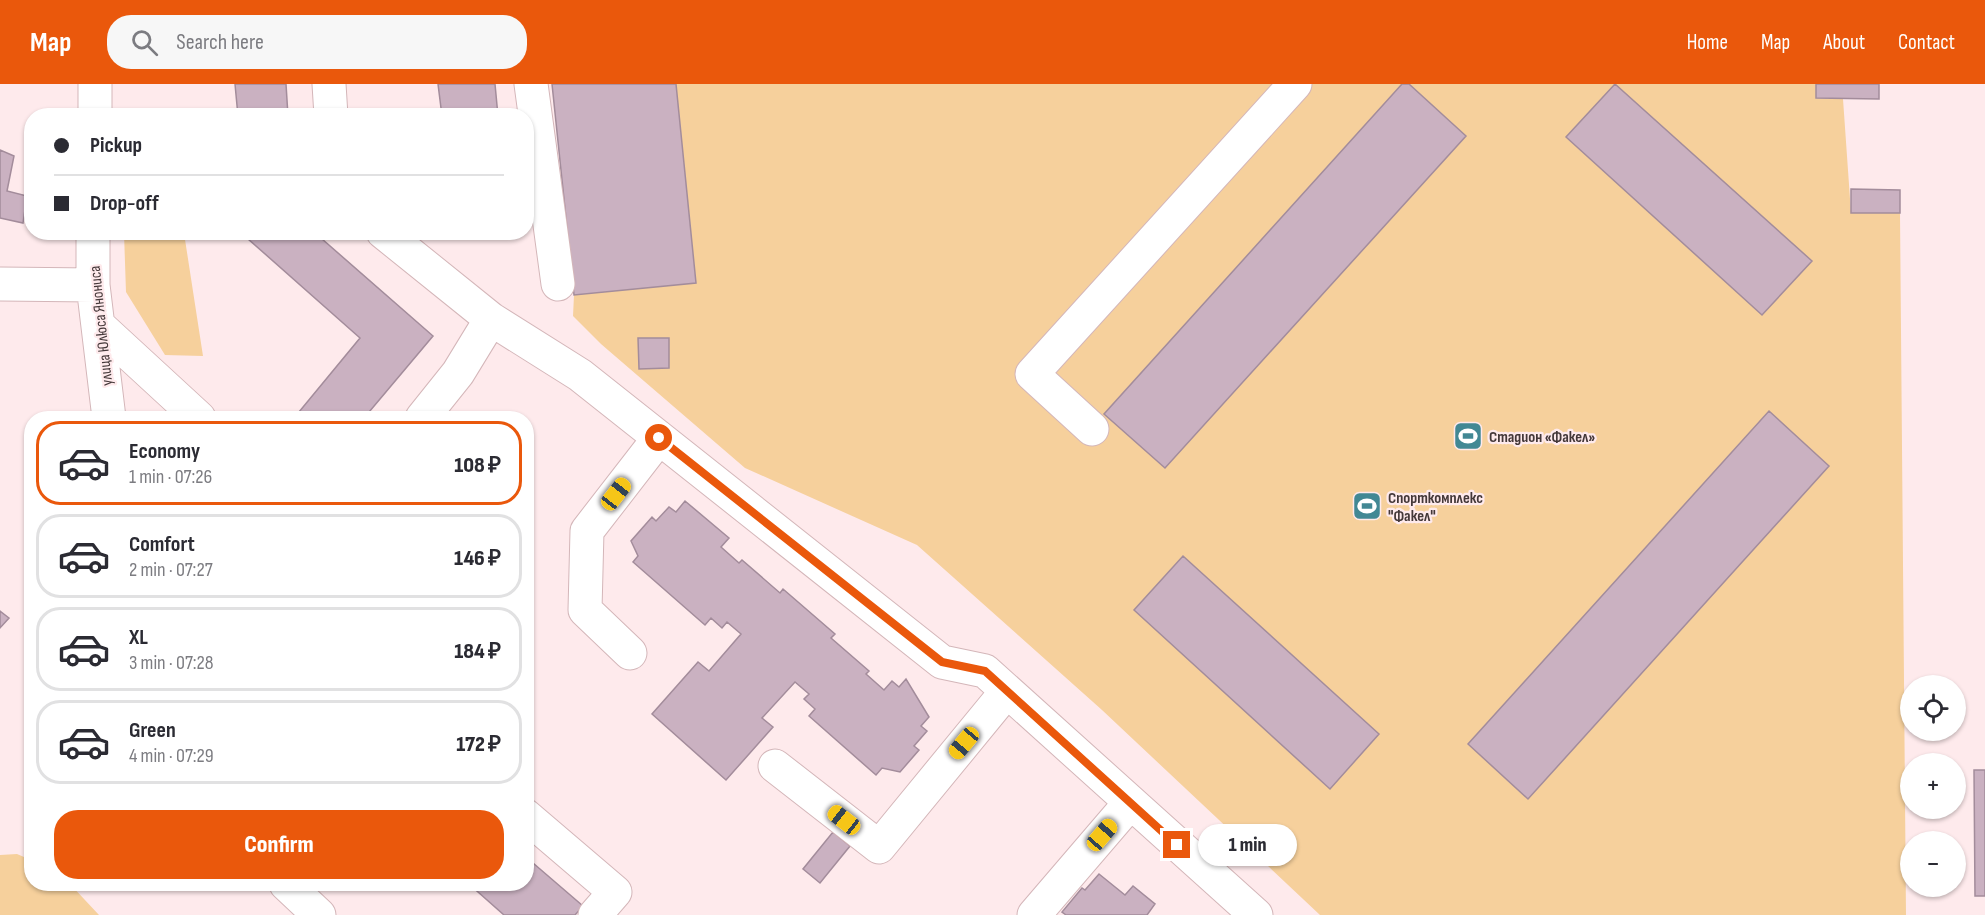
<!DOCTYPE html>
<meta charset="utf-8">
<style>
:root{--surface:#fff;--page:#f7f7f7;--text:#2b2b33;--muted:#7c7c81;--line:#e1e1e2;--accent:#ea580c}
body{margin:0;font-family:"Sofia Sans Condensed",sans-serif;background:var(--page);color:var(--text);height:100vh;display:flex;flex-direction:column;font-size:22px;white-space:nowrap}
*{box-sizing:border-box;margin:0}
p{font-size:20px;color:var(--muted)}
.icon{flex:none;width:33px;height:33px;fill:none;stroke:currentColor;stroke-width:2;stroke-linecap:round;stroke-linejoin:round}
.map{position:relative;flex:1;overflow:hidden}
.drawer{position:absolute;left:24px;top:327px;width:510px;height:480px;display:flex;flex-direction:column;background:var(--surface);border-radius:24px;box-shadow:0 2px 4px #0004}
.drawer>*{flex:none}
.guide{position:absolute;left:24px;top:24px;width:510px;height:132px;border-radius:24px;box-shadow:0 2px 4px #0004;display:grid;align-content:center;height:132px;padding:0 30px;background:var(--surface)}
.fabs{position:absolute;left:1900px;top:591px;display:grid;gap:12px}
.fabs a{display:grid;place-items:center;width:66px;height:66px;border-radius:50%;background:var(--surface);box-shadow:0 2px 4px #0004;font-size:30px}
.end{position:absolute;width:27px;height:27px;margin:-14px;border:8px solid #ea580c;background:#fff;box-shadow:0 0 0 3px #fff}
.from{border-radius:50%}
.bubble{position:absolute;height:42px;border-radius:21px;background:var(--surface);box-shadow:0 2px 4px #0004;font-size:20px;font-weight:800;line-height:42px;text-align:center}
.car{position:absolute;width:18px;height:36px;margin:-18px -9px;border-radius:8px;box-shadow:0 0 4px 2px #0007;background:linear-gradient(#f5c518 24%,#345 0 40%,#f5c518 0 76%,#345 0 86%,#f5c518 0)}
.guide b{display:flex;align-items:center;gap:21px;height:57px;font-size:22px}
.guide b+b{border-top:2px solid var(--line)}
.guide i{width:15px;height:15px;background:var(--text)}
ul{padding:10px 0 0;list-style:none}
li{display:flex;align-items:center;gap:18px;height:84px;margin:0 12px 9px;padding:0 18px;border:3px solid var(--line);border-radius:24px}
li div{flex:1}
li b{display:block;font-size:22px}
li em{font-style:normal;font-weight:800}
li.current{border-color:var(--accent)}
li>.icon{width:54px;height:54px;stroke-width:1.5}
.cta{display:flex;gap:12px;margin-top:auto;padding:12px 30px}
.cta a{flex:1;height:69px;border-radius:24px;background:var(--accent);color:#fff;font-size:24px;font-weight:800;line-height:69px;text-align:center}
header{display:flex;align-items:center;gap:36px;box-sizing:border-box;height:84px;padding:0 30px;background:var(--accent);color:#fff}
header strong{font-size:28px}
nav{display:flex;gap:33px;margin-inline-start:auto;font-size:21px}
.search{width:420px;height:54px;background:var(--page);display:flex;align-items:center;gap:15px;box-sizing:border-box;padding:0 21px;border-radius:24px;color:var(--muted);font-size:22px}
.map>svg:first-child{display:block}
.green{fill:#f6d09c}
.building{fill:#cab1c1;stroke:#a38c9b;stroke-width:1.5}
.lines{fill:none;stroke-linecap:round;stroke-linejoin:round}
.minor-casing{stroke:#d4b6b9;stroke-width:35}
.minor{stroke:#fff;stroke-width:33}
.route{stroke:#ea580c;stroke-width:8}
.labels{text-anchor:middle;stroke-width:4.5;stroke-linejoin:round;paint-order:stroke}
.street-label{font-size:16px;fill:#443839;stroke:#feeaec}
.poi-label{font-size:16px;font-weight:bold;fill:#443839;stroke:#feeaec;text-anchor:start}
</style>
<header>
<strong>Map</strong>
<div class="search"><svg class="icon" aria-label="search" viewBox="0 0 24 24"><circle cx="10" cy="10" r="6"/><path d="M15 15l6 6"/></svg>Search here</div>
<nav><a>Home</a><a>Map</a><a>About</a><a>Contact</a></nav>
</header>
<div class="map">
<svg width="1985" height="831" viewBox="0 0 1985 831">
<rect width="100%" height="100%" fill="#feeaec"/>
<path class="green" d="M676,0h1140v14l27,1 8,114h49l6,702h-586l-218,-205 -185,-165 -172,-77 -144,-124 -28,-28 1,-21 122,-13z
M124,149h60l19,123 -38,-1 -39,-63z
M17,770l14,6 1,24h38l29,31h-99v-60z"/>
<path class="building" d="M235,0h51l2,32h-50z
M438,0h57l3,32h-56z
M552,0h124l20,199 -122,12z
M1402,0h7l57,52 -301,332 -61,-54z
M1615,0l197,177 -50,54 -196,-178z
M1816,0h63v15l-63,-1z
M0,66l14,6 -7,35 20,5 -4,27 -23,-5z
M1851,105l49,1v23h-49z
M246,148h68l119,104 -69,82h-70l66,-80 -113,-100z
M638,254h31v30l-30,1z
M1769,327l60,55 -301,333 -60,-55z
M685,417l44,37 -8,9 18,16 3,-3 38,33 3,-4 52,45 -4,4 38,33 -3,3 18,16 8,-9 7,6 7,-8 23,38 -8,9 6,5 -13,15 5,4 -19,22 -18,-4 -6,7 -67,-59 6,-7 -11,-10 5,-5 -14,-12 -33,36 11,9 -47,53 -74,-66 46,-52 11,9 32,-37 -14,-12 -5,6 -11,-10 -6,7 -72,-63 5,-6 -7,-15 21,-24 4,4 13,-14 7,5z
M1183,472l196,178 -49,55 -196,-179z
M0,527l9,7 -9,10z
M1974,686h11v126h-10z
M833,748l17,14 -30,37 -17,-14z
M526,773l57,49 -8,9h-71l-35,-31h57z
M1099,790l26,21 8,-9 22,18 -8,11h-81l-4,-3 20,-24 3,2z"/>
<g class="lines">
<g class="minor-casing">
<path id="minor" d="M329,0l2,32
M531,0l27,200
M95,32v-32
M93,148v53l16,133
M383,148l108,87 89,56 362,287 43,9 271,244
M0,200l93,1
M98,241l101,93
M422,334l36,-45 33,-54
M1092,345l-60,-55 263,-290
M630,569l-45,-43 2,-79 72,-93
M775,682l104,81 128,-156
M526,732l89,76 -20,23
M286,800l33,31
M1034,831l96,-112"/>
</g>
<use href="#minor" class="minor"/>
</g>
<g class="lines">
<path class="route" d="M659,354l283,224 43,9 192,174"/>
</g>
<defs>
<g id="stadium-square" transform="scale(1.5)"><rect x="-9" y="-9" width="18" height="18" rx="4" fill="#428894" stroke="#feeaec"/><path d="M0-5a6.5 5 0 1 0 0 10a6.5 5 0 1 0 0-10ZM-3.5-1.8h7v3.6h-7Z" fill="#fff"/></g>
</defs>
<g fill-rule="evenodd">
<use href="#stadium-square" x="1468" y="352"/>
<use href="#stadium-square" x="1367" y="422"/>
</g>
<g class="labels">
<g class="street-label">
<text transform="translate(100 242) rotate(-96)" y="6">улица Юлюса Янониса</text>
</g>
<g class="poi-label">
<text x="1489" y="358">Стадион «Факел»</text>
<text x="1388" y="419">Спорткомплекс<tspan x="1388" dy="18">"Факел"</tspan></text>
</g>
</g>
</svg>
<div class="fabs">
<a><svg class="icon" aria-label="locate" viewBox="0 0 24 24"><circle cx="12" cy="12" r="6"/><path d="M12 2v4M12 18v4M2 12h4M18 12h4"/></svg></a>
<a>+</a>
<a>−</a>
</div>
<i class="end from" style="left:659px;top:354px"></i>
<i class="end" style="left:1177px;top:761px"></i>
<div class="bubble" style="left:1198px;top:740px;width:99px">1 min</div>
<i class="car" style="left:616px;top:410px;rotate:38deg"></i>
<i class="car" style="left:964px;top:659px;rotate:220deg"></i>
<i class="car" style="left:844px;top:736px;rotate:308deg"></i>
<i class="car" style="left:1102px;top:751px;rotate:41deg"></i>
<div class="guide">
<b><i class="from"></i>Pickup</b>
<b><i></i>Drop-off</b>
</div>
<section class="drawer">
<ul>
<li class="current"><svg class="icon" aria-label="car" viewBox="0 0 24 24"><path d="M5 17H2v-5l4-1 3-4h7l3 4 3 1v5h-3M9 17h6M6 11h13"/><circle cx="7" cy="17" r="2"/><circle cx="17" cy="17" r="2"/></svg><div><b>Economy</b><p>1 min · 07:26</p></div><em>108 ₽</em></li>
<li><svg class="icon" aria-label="car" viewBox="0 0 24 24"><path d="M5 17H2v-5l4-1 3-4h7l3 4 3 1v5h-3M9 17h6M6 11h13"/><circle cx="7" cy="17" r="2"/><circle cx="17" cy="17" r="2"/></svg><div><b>Comfort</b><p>2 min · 07:27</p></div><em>146 ₽</em></li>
<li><svg class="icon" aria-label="car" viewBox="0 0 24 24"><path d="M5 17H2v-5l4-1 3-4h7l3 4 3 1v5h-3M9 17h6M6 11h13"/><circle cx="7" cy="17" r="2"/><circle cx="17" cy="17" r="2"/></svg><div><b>XL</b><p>3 min · 07:28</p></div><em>184 ₽</em></li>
<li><svg class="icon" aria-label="car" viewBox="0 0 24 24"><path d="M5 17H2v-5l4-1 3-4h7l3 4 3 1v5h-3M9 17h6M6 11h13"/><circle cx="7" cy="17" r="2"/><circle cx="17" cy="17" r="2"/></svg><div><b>Green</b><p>4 min · 07:29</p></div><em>172 ₽</em></li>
</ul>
<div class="cta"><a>Confirm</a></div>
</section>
</div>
